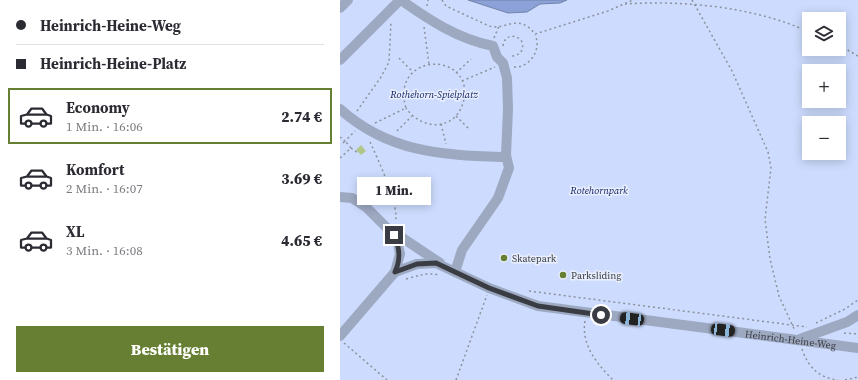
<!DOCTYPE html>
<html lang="de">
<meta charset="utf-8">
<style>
:root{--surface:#fff;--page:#f7f7f7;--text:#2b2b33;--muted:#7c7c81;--line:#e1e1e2;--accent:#677f32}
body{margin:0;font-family:"Source Serif 4",serif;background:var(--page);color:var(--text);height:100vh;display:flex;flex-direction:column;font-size:15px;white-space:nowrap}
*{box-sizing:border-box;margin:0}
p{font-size:13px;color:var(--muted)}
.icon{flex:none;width:22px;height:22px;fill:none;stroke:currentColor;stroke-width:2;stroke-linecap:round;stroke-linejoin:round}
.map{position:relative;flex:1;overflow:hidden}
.panel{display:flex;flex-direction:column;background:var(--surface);width:340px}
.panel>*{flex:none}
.guide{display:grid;align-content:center;height:88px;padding:0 16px;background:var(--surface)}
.fabs{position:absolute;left:462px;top:12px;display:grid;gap:8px}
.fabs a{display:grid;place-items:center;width:44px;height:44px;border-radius:0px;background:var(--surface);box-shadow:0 2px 10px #0003;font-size:20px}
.end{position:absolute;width:18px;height:18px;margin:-9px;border:5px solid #393c42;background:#fff;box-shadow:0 0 0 2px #fff}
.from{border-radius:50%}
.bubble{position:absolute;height:28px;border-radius:0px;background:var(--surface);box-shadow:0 2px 10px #0003;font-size:13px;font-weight:800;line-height:28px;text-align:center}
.car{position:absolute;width:12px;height:24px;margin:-12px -6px;border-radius:5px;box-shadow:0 0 3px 1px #0007;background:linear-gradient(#222 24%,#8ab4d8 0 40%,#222 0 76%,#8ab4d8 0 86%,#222 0)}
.guide b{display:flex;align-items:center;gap:14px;height:38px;font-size:15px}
.guide b+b{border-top:1px solid var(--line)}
.guide i{width:10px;height:10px;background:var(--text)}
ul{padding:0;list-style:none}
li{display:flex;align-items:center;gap:12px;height:56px;margin:0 8px 6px;padding:0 8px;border:2px solid transparent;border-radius:0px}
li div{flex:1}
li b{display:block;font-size:15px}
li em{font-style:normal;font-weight:800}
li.active{border-color:var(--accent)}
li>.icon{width:36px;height:36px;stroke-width:1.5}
.cta{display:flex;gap:8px;margin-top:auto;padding:8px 16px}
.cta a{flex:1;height:46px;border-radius:0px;background:var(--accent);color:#fff;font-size:16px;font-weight:800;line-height:46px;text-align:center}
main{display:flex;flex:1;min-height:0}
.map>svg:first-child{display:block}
.green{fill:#cddcfe;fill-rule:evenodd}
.water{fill:#8ba1d8;stroke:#7283ab}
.building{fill:#b1c78a}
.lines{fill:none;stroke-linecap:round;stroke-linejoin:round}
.path{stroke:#8c919b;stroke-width:1.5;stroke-dasharray:2 3;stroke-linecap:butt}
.minor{stroke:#9da8c1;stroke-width:10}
.route{stroke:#393c42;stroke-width:5}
.poi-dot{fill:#677f32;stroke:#e9effe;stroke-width:1.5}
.labels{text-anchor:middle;stroke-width:3;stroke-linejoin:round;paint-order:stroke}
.park-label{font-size:10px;font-style:italic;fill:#102262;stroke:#e9effe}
.poi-label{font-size:10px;fill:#393c42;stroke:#e9effe;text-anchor:start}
.street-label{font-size:10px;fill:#393c42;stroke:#e9effe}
</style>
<main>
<section class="panel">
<div class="guide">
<b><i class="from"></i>Heinrich-Heine-Weg</b>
<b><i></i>Heinrich-Heine-Platz</b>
</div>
<ul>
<li class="active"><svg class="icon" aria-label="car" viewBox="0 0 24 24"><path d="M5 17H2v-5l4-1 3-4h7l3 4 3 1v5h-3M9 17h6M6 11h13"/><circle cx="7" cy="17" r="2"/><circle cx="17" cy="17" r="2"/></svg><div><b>Economy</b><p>1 Min. · 16:06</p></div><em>2.74 €</em></li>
<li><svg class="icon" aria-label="car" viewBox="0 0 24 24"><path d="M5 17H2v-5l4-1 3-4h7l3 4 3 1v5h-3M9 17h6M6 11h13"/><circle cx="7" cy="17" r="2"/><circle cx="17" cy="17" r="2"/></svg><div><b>Komfort</b><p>2 Min. · 16:07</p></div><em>3.69 €</em></li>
<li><svg class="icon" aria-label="car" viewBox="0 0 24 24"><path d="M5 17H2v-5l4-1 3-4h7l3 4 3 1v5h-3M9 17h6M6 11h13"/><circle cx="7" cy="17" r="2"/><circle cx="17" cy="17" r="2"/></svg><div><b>XL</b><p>3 Min. · 16:08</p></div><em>4.65 €</em></li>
</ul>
<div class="cta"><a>Bestätigen</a></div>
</section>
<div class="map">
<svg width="518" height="380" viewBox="0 0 518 380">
<rect width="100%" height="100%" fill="#e9effe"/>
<path class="green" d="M0,0h518v380h-518zM469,19h30v30h-30zM469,71h30v30h-30zM469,123h30v30h-30z"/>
<path class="water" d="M128,0h99l-7,3 -20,1 -13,8 -19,1z"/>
<path class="building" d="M21,145l5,6 -5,4 -5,-5z"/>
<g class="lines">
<path class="path" d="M102,0l4,6 43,20c17,5 29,-14 46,8l73,-23 25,-11
M352,0l40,71 36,81 3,16 -6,51 5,40 9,37 16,35
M285,4c59,-4 130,3 184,28
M87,6l1,-6
M84,27l5,37
M154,38l5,-12
M499,45l19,11
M163,46c1,-10 10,-13 18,-6 5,10 -2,17 -12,16
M59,58l14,14
M174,67c16,1 28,-18 21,-32
M116,73l15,-14
M122,81l33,-14
M17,111l24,-34 8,-15 2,-40
M116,116l14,14
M35,123l31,-15c-16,-52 59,-59 59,-14 -1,8 -4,16 -9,22 -16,16 -39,8 -50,-8
M101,124l5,20
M57,131l15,-15
M0,137l5,4 10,-10
M30,142c7,15 31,67 25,80
M11,148l7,5
M0,158l11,-10 -6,-7 -3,3
M66,279c12,-3 21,-7 33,-4
M189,291l278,36
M245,321c-4,24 12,43 28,59
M476,323l29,-14 13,-9
M504,333l14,1
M4,343l43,37
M462,349c6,18 17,29 36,31
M116,380l31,-85
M505,380l13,-3"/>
<g class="minor">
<path d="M61,0c28,20 57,39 92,46l4,11 6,6 4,15 1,31 -2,46 3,13 -11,30 -36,52 -7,22"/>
<path d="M0,8l8,-8"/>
<path d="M0,60l60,-60"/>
<path d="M0,109c48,43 101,46 162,48l4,-2"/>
<path d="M0,197l12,1 14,9 28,28 4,9 2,10 -5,18 -55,64"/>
<path d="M52,231l48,32"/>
<path id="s1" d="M55,272l22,-8 19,-1 53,25 49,18 320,42"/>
<path d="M460,339l47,-17 11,-7"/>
</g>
</g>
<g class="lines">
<path class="route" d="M54,235c6,13 7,24 1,37l22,-8 19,-1 53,25 49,18 63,9"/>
</g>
<g class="poi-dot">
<circle cx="164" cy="258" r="4"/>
<circle cx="223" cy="275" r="4"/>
</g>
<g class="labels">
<g class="park-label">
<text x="94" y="98">Rothehorn-Spielplatz</text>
<text x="259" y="194">Rotehornpark</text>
</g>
<g class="poi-label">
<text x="172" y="262">Skatepark</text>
<text x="231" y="279">Parksliding</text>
</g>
<g class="street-label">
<text dy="4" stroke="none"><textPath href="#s1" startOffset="408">Heinrich-Heine-Weg</textPath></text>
</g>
</g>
</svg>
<div class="fabs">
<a><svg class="icon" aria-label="layers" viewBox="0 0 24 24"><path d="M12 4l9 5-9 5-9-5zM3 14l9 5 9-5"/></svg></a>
<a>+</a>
<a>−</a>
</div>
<i class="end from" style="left:261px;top:315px"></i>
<i class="end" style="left:54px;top:235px"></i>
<div class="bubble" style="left:17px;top:177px;width:74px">1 Min.</div>
<i class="car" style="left:292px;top:319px;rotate:277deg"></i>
<i class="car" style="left:383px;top:330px;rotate:97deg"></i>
</div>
</main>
